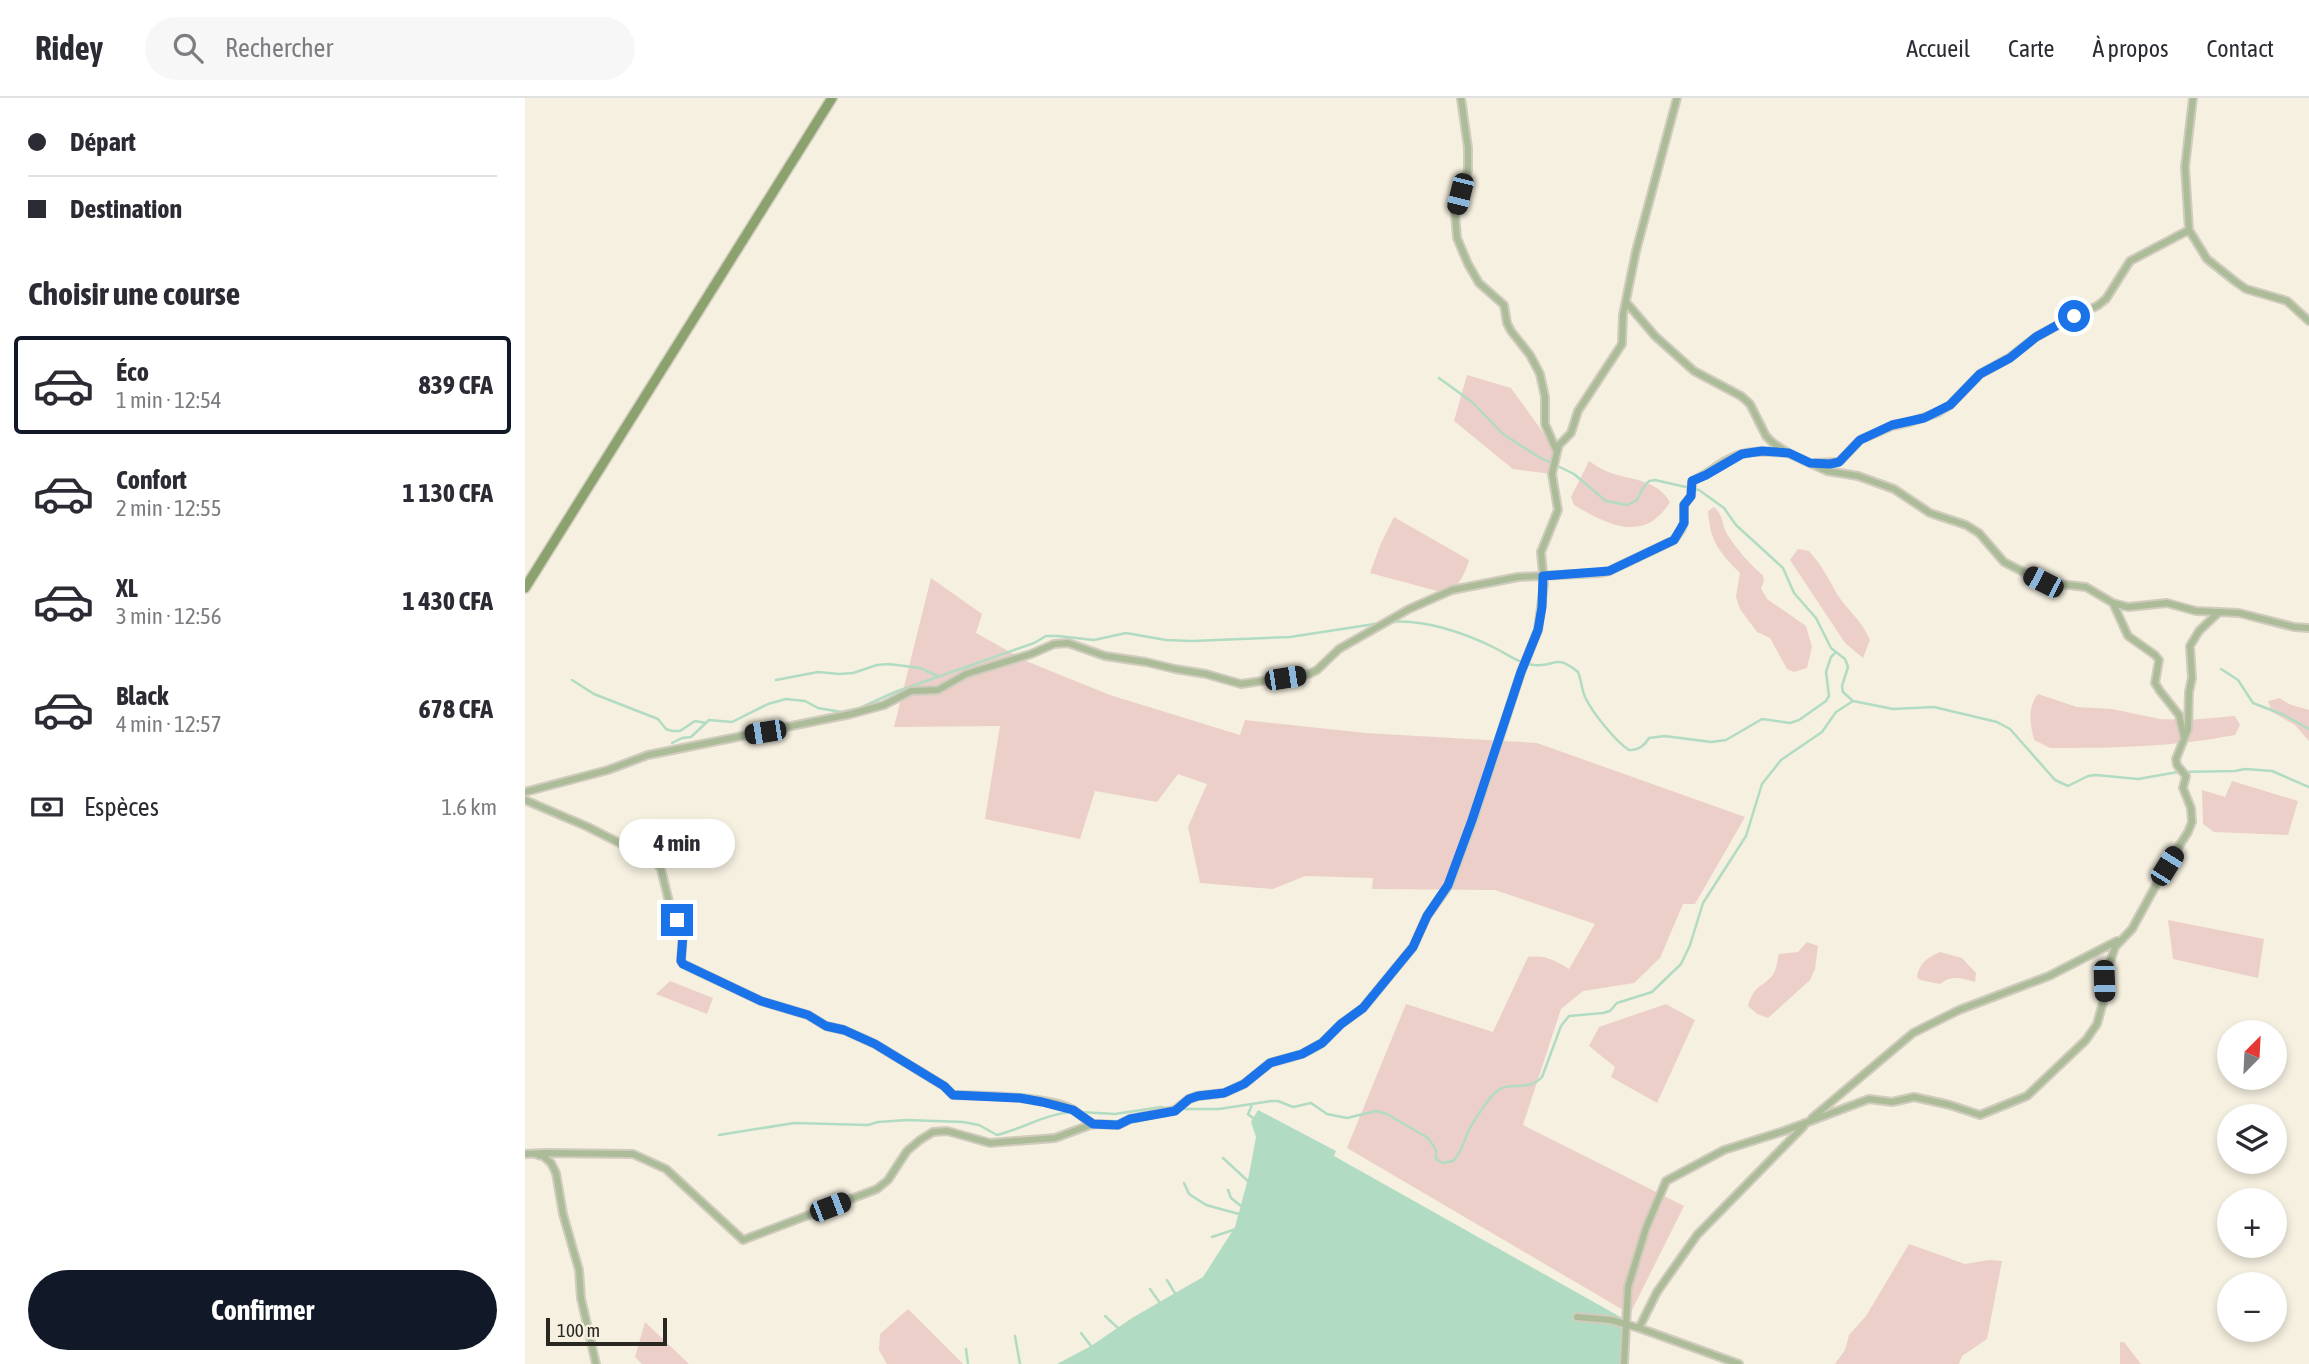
<!DOCTYPE html>
<html lang="fr">
<meta charset="utf-8">
<style>
:root{--surface:#fff;--page:#f7f7f7;--text:#2b2b33;--muted:#7c7c81;--line:#e1e1e2;--accent:#111827}
body{margin:0;font-family:"Asap Condensed",sans-serif;background:var(--page);color:var(--text);height:100vh;display:flex;flex-direction:column;font-size:26px;white-space:nowrap}
*{box-sizing:border-box;margin:0}
p{font-size:23px;color:var(--muted)}
.icon{flex:none;width:38px;height:38px;fill:none;stroke:currentColor;stroke-width:2;stroke-linecap:round;stroke-linejoin:round}
.map{position:relative;flex:1;overflow:hidden}
.side{display:flex;flex-direction:column;background:var(--surface);width:525px}
.side>*{flex:none}
.top-card{display:grid;align-content:center;height:154px;padding:0 28px;background:var(--surface)}
.needle{width:46px;rotate:24deg}
.tools{position:absolute;left:1692px;top:922px;display:grid;gap:14px}
.tools a{display:grid;place-items:center;width:70px;height:70px;border-radius:50%;background:var(--surface);box-shadow:0 4px 10px #0003;font-size:35px}
.scale{position:absolute;left:21px;bottom:18px;width:121px;box-sizing:border-box;padding-left:7px;border:4px solid #282720;border-top:0;font-size:19px;line-height:24px;white-space:nowrap;color:#282720;-webkit-text-stroke:5px #f5f0e0;paint-order:stroke}
.end{position:absolute;width:32px;height:32px;margin:-16px;border:9px solid #1a73e8;background:#fff;box-shadow:0 0 0 4px #fff}
.from{border-radius:50%}
.bubble{position:absolute;height:49px;border-radius:24px;background:var(--surface);box-shadow:0 4px 10px #0003;font-size:23px;font-weight:700;line-height:49px;text-align:center}
.car{position:absolute;width:21px;height:42px;margin:-21px -10px;border-radius:9px;box-shadow:0 0 5px 2px #0007;background:linear-gradient(#222 24%,#8ab4d8 0 40%,#222 0 76%,#8ab4d8 0 86%,#222 0)}
.top-card b{display:flex;align-items:center;gap:24px;height:66px;font-size:26px}
.top-card b+b{border-top:2px solid var(--line)}
.top-card i{width:18px;height:18px;background:var(--text)}
ul{padding:0;list-style:none}
li{display:flex;align-items:center;gap:21px;height:98px;margin:0 14px 10px;padding:0 14px;border:4px solid transparent;border-radius:7px}
li div{flex:1}
li b{display:block;font-size:26px}
li em{font-style:normal;font-weight:700}
li.active{border-color:var(--accent)}
li>.icon{width:63px;height:63px;stroke-width:1.5}
h2{padding:0 28px;font-size:32px;line-height:84px}
.pay{display:flex;align-items:center;gap:18px;height:77px;padding:0 28px;font-size:26px}
.pay p{margin-inline-start:auto}
.button{display:flex;gap:14px;margin-top:auto;padding:14px 28px}
.button a{flex:1;height:80px;border-radius:42px;background:var(--accent);color:#fff;font-size:28px;font-weight:700;line-height:80px;text-align:center}
header{display:flex;align-items:center;gap:42px;box-sizing:border-box;height:98px;padding:0 35px;background:var(--surface);border-bottom:2px solid var(--line)}
header strong{font-size:33px}
nav{display:flex;gap:38px;margin-inline-start:auto;font-size:24px}
.search{width:490px;height:63px;background:var(--page);display:flex;align-items:center;gap:18px;box-sizing:border-box;padding:0 24px;border-radius:38px;color:var(--muted);font-size:26px}
main{display:flex;flex:1;min-height:0}
.map>svg:first-child{display:block}
.green{fill:#edcfc9}
.water{fill:#b2dbc3}
.lines{fill:none;stroke-linecap:round;stroke-linejoin:round}
.stream{stroke:#b2dbc3;stroke-width:2.5}
.street-casing{stroke:#d0ccbd;stroke-width:10}
.secondary-casing{stroke:#d0ccbd;stroke-width:12}
.street{stroke:#acbc99;stroke-width:6}
.secondary{stroke:#8ba26e;stroke-width:9}
.route{stroke:#1a73e8;stroke-width:9}
</style>
<header>
<strong>Ridey</strong>
<div class="search"><svg class="icon" aria-label="search" viewBox="0 0 24 24"><circle cx="10" cy="10" r="6"/><path d="M15 15l6 6"/></svg>Rechercher</div>
<nav><a>Accueil</a><a>Carte</a><a>À propos</a><a>Contact</a></nav>
</header>
<main>
<section class="side">
<div class="top-card">
<b><i class="from"></i>Départ</b>
<b><i></i>Destination</b>
</div>
<h2>Choisir une course</h2>
<ul>
<li class="active"><svg class="icon" aria-label="car" viewBox="0 0 24 24"><path d="M5 17H2v-5l4-1 3-4h7l3 4 3 1v5h-3M9 17h6M6 11h13"/><circle cx="7" cy="17" r="2"/><circle cx="17" cy="17" r="2"/></svg><div><b>Éco</b><p>1 min · 12:54</p></div><em>839 CFA</em></li>
<li><svg class="icon" aria-label="car" viewBox="0 0 24 24"><path d="M5 17H2v-5l4-1 3-4h7l3 4 3 1v5h-3M9 17h6M6 11h13"/><circle cx="7" cy="17" r="2"/><circle cx="17" cy="17" r="2"/></svg><div><b>Confort</b><p>2 min · 12:55</p></div><em>1 130 CFA</em></li>
<li><svg class="icon" aria-label="car" viewBox="0 0 24 24"><path d="M5 17H2v-5l4-1 3-4h7l3 4 3 1v5h-3M9 17h6M6 11h13"/><circle cx="7" cy="17" r="2"/><circle cx="17" cy="17" r="2"/></svg><div><b>XL</b><p>3 min · 12:56</p></div><em>1 430 CFA</em></li>
<li><svg class="icon" aria-label="car" viewBox="0 0 24 24"><path d="M5 17H2v-5l4-1 3-4h7l3 4 3 1v5h-3M9 17h6M6 11h13"/><circle cx="7" cy="17" r="2"/><circle cx="17" cy="17" r="2"/></svg><div><b>Black</b><p>4 min · 12:57</p></div><em>678 CFA</em></li>
</ul>
<div class="pay"><svg class="icon" aria-label="cash" viewBox="0 0 24 24"><path d="M3 7h18v10H3z"/><circle cx="12" cy="12" r="2"/></svg>Espèces<p>1.6 km</p></div>
<div class="button"><a>Confirmer</a></div>
</section>
<div class="map">
<svg width="1784" height="1266" viewBox="0 0 1784 1266">
<rect width="100%" height="100%" fill="#f5f0e0"/>
<path class="green" d="M942,277l44,13 46,64 -5,22 -39,-5 -59,-48z
M1064,363c5,3 10,7 15,9 23,11 52,7 66,32 -26,42 -62,23 -96,3l-3,-8z
M1189,409c11,9 7,20 15,30 7,11 23,30 34,38l1,6 -3,7 6,11 39,27 6,21 -5,21 -13,4 -7,-3 -17,-31 -13,-6 -17,-23 -4,-12 4,-24c-21,-21 -30,-32 -32,-62z
M869,419l75,43c-4,14 -10,27 -24,33l-75,-20 11,-30z
M1273,451l11,2c12,13 19,27 28,43 11,17 24,25 33,46l-7,18 -18,-15 -55,-83z
M406,480l51,36 -6,19 50,28 84,34 130,40 5,-15 121,13 171,10 208,74 -50,87h-12l-23,54 -26,25 -51,8 -22,18 -38,116 161,81 -54,108 -283,-166 59,-144 87,28 35,-75c17,-2 27,3 41,12l26,-45 -100,-34 -123,-1 1,-11 -68,-2 -32,13 -73,-6 -12,-56 19,-43 -29,-10 -21,28 -62,-11 -15,48 -95,-20 15,-93 -106,1z
M1513,596l39,13 35,2 48,10 28,1 47,-4 5,9 -5,10c-63,12 -120,13 -185,13l-16,-8c-4,-17 -7,-32 4,-46z
M1755,600c13,10 15,7 29,12v31l-14,-16 -23,-13 -4,-11z
M1707,683l66,20 -10,34 -74,-3 -11,-8 -1,-34 23,7z
M1643,822l96,19 -6,39 -85,-19z
M1282,844l11,4 -3,23 -5,11 -42,38 -11,-4 -9,-8c6,-21 12,-17 24,-30 5,-6 5,-16 7,-22l19,-2z
M1415,854l22,6 14,15 -1,9c-14,-4 -23,-7 -35,2l-20,-4 -3,-3c2,-14 11,-20 23,-25z
M145,883l43,17 -6,16 -51,-20z
M1141,906l29,16 -38,83 -46,-26 4,-10 -26,-21 10,-19z
M1384,1146l56,20 24,-4 13,1 -15,78 -25,17 -3,8h-124l10,-14 4,-15 17,-19z
M383,1211l55,55h-76l-8,-14 1,-16z
M120,1224l44,42h-47l-7,-7z
M1595,1244h4l17,22h-21z"/>
<path class="water" d="M733,1012l78,41 -2,5 290,163 -3,45h-564l34,-18 41,-28 71,-41 32,-50 14,-52 7,-38 -5,-15z"/>
<g class="lines">
<path class="stream" d="M914,280l33,24 31,32 34,22 37,18 32,27 21,4 10,-5 6,-12 6,-7 6,-1 44,10 25,18 12,17 47,43 11,25 22,25 15,30 14,11 3,8 -6,19 1,6 10,9 40,8 41,-2 63,15 13,7 45,51 13,6 20,-10 8,-1 42,4 40,-7 57,-1 10,-2 27,2 37,16
M866,524c33,-3 74,11 104,26 12,6 25,16 39,17 23,2 20,-12 44,7 4,9 3,18 8,27 7,14 30,43 43,51 10,0 15,-4 20,-12l16,-2 46,6 15,-2 36,-21 28,4 9,-3 27,-19 3,-5 -3,-24 5,-15 5,-5
M1696,571l17,11 15,23 31,12 25,14
M47,582l22,14 64,25 8,10 6,2h8l15,-10 11,2
M251,582l42,-8 21,2 14,-1 24,-8 12,-1 31,4 18,8
M147,645l10,-5 9,-1 18,-17 23,2 36,-18 18,-5 19,2 13,7 23,4 19,-4 35,-16 139,-49 12,-7h12l36,4 32,-7 40,7 26,1 98,-4 91,-14
M727,1007l-4,9 5,4
M653,1011h41l52,-8h7l15,6 18,-4 16,11 20,4 29,-7 11,3 41,24 8,12v9l7,4 10,-2c9,-9 10,-18 15,-29 6,-12 19,-32 29,-41 13,-11 30,2 45,-14l19,-51 8,-10 34,-3 7,-2 7,-8 35,-11 29,-28 9,-19 13,-42 43,-67 16,-52 19,-24 41,-28 14,-20 17,-11
M555,1014l35,2 46,-7 10,2
M194,1037l75,-12 74,2 10,-3 29,-2 56,2 16,3 18,10c25,-6 50,-22 77,-23
M698,1060l26,24
M659,1085l5,11 17,11 33,9
M703,1092l3,8 10,8
M687,1139l24,-8
M642,1182l9,15
M625,1191l10,14
M580,1218l13,12
M556,1235l10,13
M490,1238l5,28
M441,1251l2,15"/>
<g class="street-casing">
<path id="street" d="M936,0l7,50v22l-13,43 2,25 11,26 11,19 25,22 3,18 4,8 19,24 10,19 5,23v27l12,28
M1668,0l-8,69 4,63 18,29 29,23 10,7 41,12 22,20
M1101,204l29,34 39,35 47,25 9,8 16,32 7,7 15,10 39,18 31,5 36,13 36,24 36,12 13,8 25,29 39,20 43,5 27,16 15,4 39,-4 29,8 43,2 55,14 15,1
M1291,365l23,-1 21,-22 32,-14 18,-4 27,-9 13,-8 30,-31 29,-16 27,-21 38,-21 23,-10 9,-7 24,-38 59,-31
M1588,505l15,33 27,19 4,5 -4,23 5,8 19,24 5,22
M0,694l83,-22 40,-15 203,-41 33,-9 27,-14 27,-1 28,-16 65,-20 23,-10 14,-1 37,13 41,6 29,7 31,5 35,10 68,-10 8,-4 22,-21 70,-40 43,-19 66,-13 82,-4 9,-2 40,-19 25,-12 7,-10 3,-7v-18l7,-9 1,-15c17,-7 32,-23 50,-27 15,-4 31,-2 46,-1
M0,702l63,27 67,34 6,8 9,37 13,28 -2,27 2,3 78,37 47,14 18,11 18,4 31,14 69,42 9,9c30,1 90,1 117,13 8,4 15,12 23,16
M1287,1020l101,-85 46,-23 90,-34 68,-35
M0,1056l20,-1 88,1 33,15 77,71 134,-51 11,-9 19,-29 13,-11 13,-8 14,-1 43,12 65,-5 38,-14 25,1 12,-6 45,-9 14,-11 8,-3 27,-3 20,-9 26,-21 32,-9 20,-11 19,-19 22,-16 50,-61 14,-31 22,-31 24,-65 48,-148 17,-42 6,-46 -3,-32 17,-42 -6,-36 5,-22 2,-7 12,-12 7,-22 44,-67 1,-29 13,-64 41,-153
M13,1057l5,1 8,7 5,10 7,41 16,56 2,28 15,66
M1052,1219l34,3 28,8
M1099,1266l4,-77 18,-59 20,-47 58,-31 60,-19 85,-32 23,3 22,-5 36,8 30,10 47,-19 59,-56 11,-16 8,-29 -1,-14 11,-34 17,-18 35,-64 21,-33 4,-10 -1,-14 -8,-20 3,-12 -9,-11 -1,-6 12,-30 1,-37 3,-14 -2,-32 9,-15 19,-18
M1214,1266l-100,-36 18,-36 40,-57 107,-109"/>
</g>
<g class="secondary-casing">
<path id="secondary" d="M0,490l307,-490"/>
</g>
<use href="#street" class="street"/>
<use href="#secondary" class="secondary"/>
</g>
<g class="lines">
<path class="route" d="M152,822l6,14 -2,27 2,3 78,37 47,14 18,11 18,4 31,14 69,42 9,9 67,3 22,4 31,8 20,14 25,1 12,-6 45,-8 14,-12 9,-3 26,-3 20,-9 26,-21 32,-9 20,-11 19,-19 22,-16 50,-61 14,-31 21,-31 24,-65 49,-148 17,-42 4,-23 1,-31 66,-5 65,-31 10,-17v-18l7,-9 1,-15 14,-6 36,-21 20,-3 27,2 21,10 20,1 9,-2 21,-22 32,-15 32,-7 26,-13 30,-31 30,-16 26,-21 38,-21"/>
</g>
</svg>
<div class="tools">
<a><svg class="needle" viewBox="-14 -14 28 28"><path d="M0-13l5 13h-10z" fill="#e53935"/><path d="M0 13l5-13h-10z" fill="#7c7c81"/></svg></a>
<a><svg class="icon" aria-label="layers" viewBox="0 0 24 24"><path d="M12 4l9 5-9 5-9-5zM3 14l9 5 9-5"/></svg></a>
<a>+</a>
<a>−</a>
</div>
<div class="scale">100 m</div>
<i class="end from" style="left:1549px;top:218px"></i>
<i class="end" style="left:152px;top:822px"></i>
<div class="bubble" style="left:94px;top:721px;width:116px">4 min</div>
<i class="car" style="left:935px;top:96px;rotate:194deg"></i>
<i class="car" style="left:1518px;top:484px;rotate:297deg"></i>
<i class="car" style="left:760px;top:580px;rotate:81deg"></i>
<i class="car" style="left:240px;top:634px;rotate:261deg"></i>
<i class="car" style="left:1642px;top:768px;rotate:32deg"></i>
<i class="car" style="left:1579px;top:883px;rotate:178deg"></i>
<i class="car" style="left:305px;top:1109px;rotate:69deg"></i>
</div>
</main>
